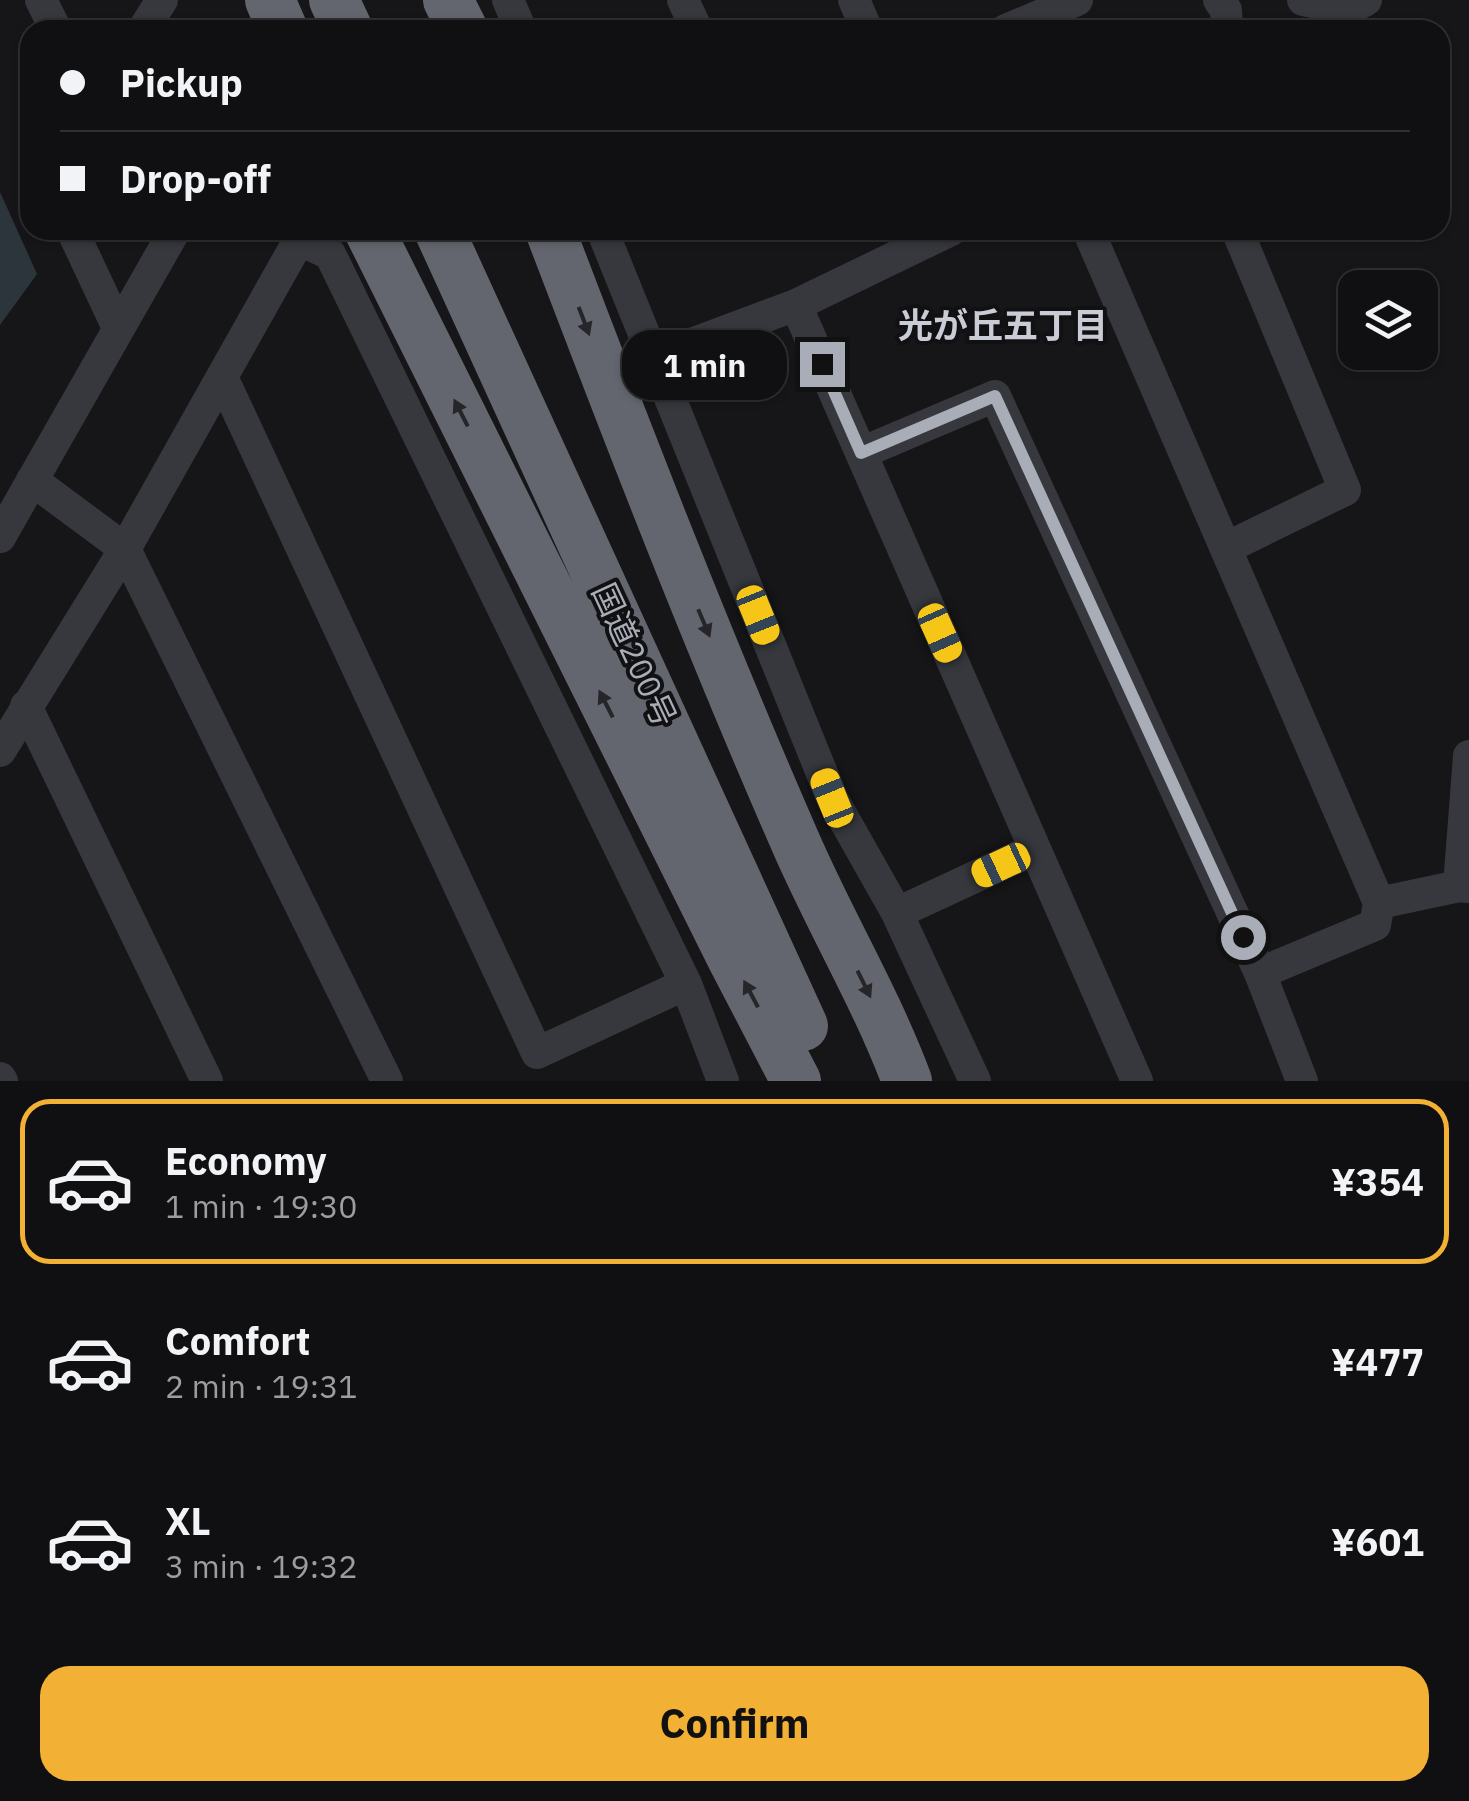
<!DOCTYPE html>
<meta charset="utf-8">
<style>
:root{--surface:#101012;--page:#19191b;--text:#f1f3f6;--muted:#9c9d9f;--line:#303032;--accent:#f2b134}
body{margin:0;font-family:"IBM Plex Sans","Noto Sans JP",sans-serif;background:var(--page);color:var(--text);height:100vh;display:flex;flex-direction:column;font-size:38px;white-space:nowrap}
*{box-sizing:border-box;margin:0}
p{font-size:32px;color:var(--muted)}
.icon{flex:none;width:55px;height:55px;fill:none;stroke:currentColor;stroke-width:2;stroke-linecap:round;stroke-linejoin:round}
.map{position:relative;height:1081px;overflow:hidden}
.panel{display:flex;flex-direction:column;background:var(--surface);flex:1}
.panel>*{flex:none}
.guide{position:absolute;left:20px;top:20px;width:1430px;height:220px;border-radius:30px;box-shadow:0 2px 8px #0004,0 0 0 2px var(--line);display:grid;align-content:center;height:220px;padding:0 40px;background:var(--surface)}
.controls{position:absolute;left:1338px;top:270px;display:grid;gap:20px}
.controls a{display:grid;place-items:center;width:100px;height:100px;border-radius:20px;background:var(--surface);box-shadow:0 2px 8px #0004,0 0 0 2px var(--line);font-size:50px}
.end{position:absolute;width:45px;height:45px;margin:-22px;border:12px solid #a8adb8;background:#111;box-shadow:0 0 0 5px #111}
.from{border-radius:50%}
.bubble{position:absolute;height:70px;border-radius:30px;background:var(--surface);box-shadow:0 2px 8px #0004,0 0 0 2px var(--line);font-size:32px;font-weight:700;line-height:70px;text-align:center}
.car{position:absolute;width:30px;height:60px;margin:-30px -15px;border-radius:12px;box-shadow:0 0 8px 2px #0007;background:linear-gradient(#f5c518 24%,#345 0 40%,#f5c518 0 76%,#345 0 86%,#f5c518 0)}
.guide b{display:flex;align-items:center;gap:35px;height:95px;font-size:38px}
.guide b+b{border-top:2px solid var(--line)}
.guide i{width:25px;height:25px;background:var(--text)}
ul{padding:18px 0 0;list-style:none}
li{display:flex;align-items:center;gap:30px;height:165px;margin:0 20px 15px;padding:0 20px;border:5px solid transparent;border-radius:30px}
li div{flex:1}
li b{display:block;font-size:38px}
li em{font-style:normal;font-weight:700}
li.on{border-color:var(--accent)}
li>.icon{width:90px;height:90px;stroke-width:1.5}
.action{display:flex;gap:20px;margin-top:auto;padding:20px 40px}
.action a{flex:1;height:115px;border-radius:30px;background:var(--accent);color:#111;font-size:40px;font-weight:700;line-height:115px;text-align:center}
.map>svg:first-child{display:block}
.water{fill:#2c353c}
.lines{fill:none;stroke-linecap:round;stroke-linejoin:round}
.minor{stroke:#37383d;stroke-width:32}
.highway{stroke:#63666e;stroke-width:50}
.oneway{fill:#26262a}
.route{stroke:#a8adb8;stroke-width:12}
.labels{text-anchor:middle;stroke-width:8;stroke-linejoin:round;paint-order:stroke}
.street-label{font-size:32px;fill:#a8adb8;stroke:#111113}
.neighbourhood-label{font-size:35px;font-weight:bold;fill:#c9ccd4;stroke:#111113}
</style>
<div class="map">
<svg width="1469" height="1081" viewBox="0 0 1469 1081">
<rect width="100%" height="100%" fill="#161618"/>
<path class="water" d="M0,192l37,82 -37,51z"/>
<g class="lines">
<path class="minor" d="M41,0l15,30
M508,0l13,30
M683,0l14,30
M854,0l13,30
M1219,0l7,10 1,20
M1303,0l44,10 19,-10
M143,30l19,-30
M1006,30l71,-30
M72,230l46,98
M602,230l230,568 65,115 78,168
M1088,230l291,673 -4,22 -115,48
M796,305l341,776
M654,358l142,-53 155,-75
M222,377l315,676 149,-69
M861,453l134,-57 265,577 42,108
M32,480l93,69 262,532
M0,537l175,-307
M1226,548l119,-58 -108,-260
M26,706l181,375
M0,751l125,-202 174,-309 31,14 356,730 37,97
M1459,886l10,-130
M1379,903l80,-17 10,1
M897,913l138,-64
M0,1078l2,3"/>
<path class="highway" d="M270,0l13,30
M334,0l14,30
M448,0l15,30
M369,230l364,730 63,121
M439,230l364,796
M550,230c78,205 157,410 245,611 35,81 81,157 112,240"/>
</g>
<defs><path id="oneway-solid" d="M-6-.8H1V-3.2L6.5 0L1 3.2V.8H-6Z" transform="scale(2.5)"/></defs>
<g class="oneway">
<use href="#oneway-solid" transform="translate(584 321) rotate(69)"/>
<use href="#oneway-solid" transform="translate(461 413) rotate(-117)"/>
<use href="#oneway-solid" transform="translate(704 623) rotate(67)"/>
<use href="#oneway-solid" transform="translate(606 704) rotate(-117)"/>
<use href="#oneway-solid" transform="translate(864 984) rotate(64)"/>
<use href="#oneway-solid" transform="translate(751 994) rotate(-118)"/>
</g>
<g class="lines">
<path class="route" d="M822,364l39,89 134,-57 248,541"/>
</g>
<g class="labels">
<g class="street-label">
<text transform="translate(634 655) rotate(65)" y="11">国道200号</text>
</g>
<g class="neighbourhood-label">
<text x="1003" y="338">光が丘五丁目</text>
</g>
</g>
</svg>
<div class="controls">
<a><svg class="icon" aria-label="layers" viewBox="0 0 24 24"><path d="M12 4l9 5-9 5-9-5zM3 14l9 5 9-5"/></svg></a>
</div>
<i class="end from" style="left:1243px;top:937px"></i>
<i class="end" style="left:822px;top:364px"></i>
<div class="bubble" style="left:622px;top:330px;width:165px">1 min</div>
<i class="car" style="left:758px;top:615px;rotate:158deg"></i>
<i class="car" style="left:940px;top:633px;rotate:156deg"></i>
<i class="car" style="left:832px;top:798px;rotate:338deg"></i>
<i class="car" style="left:1001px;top:865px;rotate:245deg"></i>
<div class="guide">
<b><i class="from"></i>Pickup</b>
<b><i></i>Drop-off</b>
</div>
</div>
<section class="panel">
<ul>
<li class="on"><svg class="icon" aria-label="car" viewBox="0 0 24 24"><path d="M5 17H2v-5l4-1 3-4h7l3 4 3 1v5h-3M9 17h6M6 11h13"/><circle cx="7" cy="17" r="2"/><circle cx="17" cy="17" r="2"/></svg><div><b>Economy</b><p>1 min · 19:30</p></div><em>¥354</em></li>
<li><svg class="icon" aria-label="car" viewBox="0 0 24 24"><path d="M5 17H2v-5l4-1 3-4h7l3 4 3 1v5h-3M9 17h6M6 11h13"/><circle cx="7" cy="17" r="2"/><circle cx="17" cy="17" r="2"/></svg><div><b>Comfort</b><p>2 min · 19:31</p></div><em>¥477</em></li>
<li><svg class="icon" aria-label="car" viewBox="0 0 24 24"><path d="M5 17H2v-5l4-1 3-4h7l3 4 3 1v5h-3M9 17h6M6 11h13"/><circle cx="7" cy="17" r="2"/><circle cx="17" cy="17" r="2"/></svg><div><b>XL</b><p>3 min · 19:32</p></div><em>¥601</em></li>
</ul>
<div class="action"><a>Confirm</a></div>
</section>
